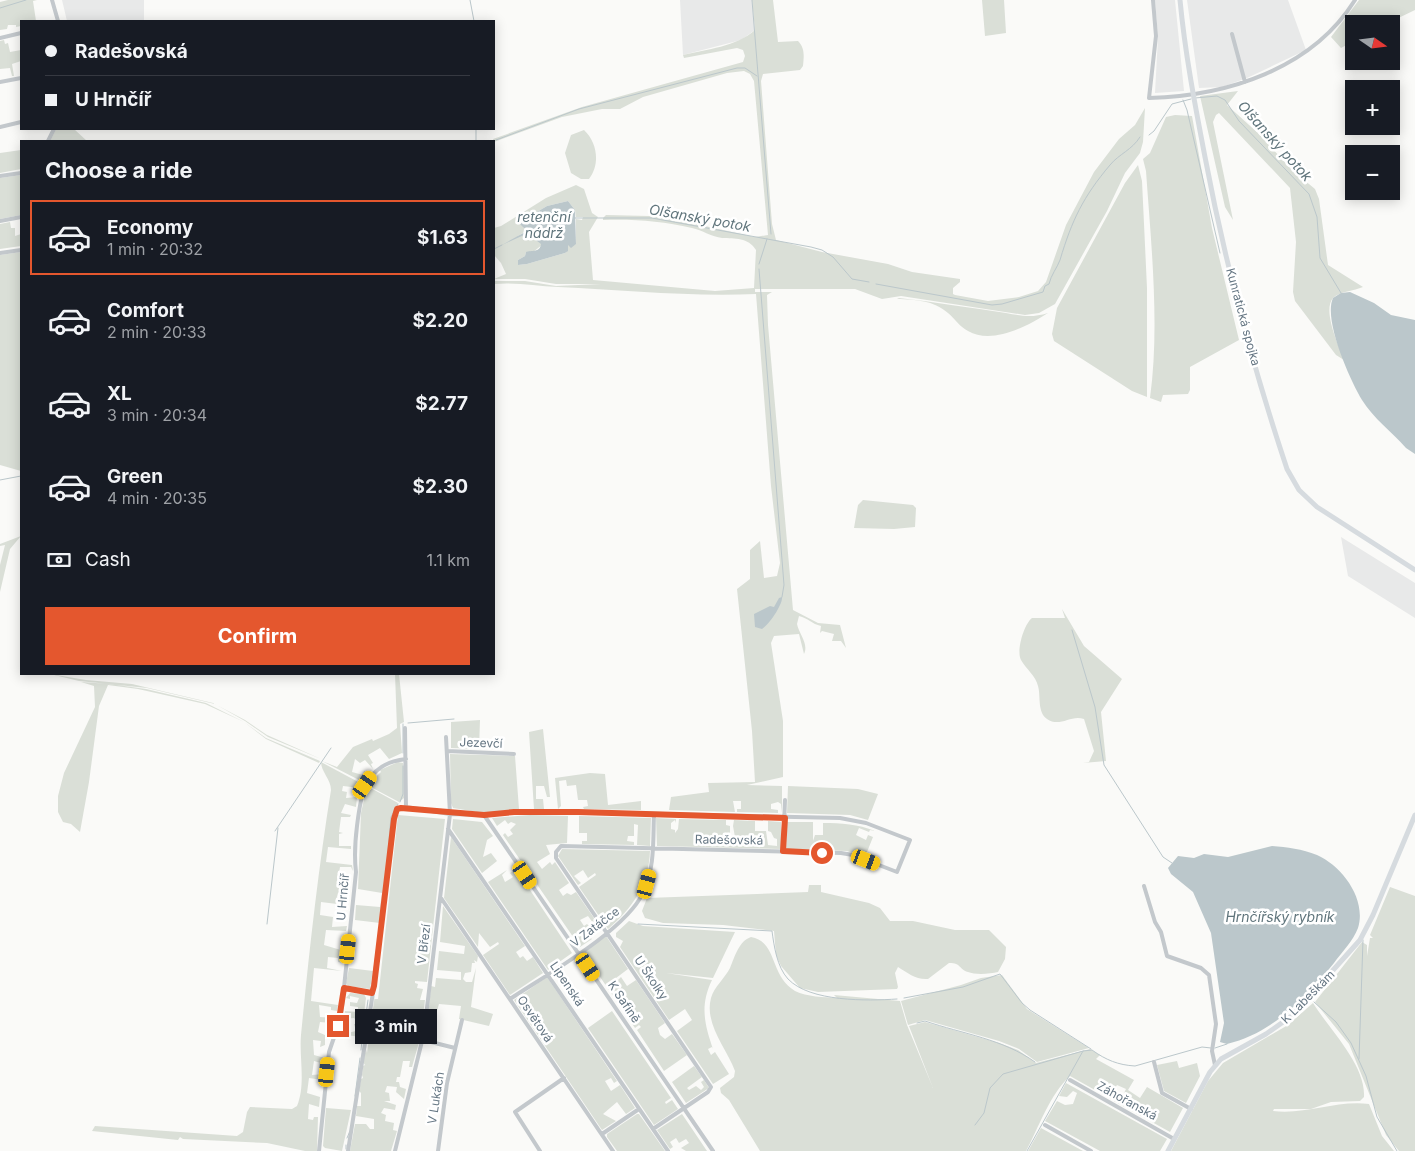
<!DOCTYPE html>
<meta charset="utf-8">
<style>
:root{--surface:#171b24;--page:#20242c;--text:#f1f3f6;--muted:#9ea1a6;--line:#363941;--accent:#e4572e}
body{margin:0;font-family:Inter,sans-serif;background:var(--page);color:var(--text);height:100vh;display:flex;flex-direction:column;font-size:19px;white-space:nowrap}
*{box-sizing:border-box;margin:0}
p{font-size:16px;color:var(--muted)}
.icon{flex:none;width:28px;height:28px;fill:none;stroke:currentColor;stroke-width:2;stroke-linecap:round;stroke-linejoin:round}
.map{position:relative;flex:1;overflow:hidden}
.details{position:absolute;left:20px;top:140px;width:475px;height:535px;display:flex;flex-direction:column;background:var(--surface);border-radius:0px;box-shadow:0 2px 12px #0003}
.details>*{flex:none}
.top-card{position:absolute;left:20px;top:20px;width:475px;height:110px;border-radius:0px;box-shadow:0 2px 12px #0003;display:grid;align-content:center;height:110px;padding:0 25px;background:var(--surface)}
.needle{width:32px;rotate:104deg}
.tools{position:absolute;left:1345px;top:15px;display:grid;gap:10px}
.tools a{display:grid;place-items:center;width:55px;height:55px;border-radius:0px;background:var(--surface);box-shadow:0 2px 12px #0003;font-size:25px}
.end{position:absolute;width:22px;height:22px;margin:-11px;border:6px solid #e4572e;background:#fff;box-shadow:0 0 0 2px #fff}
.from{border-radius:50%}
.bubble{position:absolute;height:35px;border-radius:0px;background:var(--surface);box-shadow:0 2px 12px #0003;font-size:16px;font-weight:700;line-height:35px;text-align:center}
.car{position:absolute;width:15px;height:30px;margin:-15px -8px;border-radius:6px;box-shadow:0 0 4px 1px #0007;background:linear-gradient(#f5c518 24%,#345 0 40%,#f5c518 0 76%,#345 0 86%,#f5c518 0)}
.top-card b{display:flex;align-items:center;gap:18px;height:48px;font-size:19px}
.top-card b+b{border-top:1px solid var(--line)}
.top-card i{width:12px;height:12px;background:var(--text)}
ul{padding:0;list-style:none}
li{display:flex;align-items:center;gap:15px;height:75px;margin:0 10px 8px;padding:0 15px;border:2px solid transparent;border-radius:0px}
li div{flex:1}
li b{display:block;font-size:19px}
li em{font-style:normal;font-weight:700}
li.active{border-color:var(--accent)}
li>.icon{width:45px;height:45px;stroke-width:1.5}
h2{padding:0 25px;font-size:22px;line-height:60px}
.pay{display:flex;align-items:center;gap:12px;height:55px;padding:0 25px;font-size:19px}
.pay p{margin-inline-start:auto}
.button{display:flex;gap:10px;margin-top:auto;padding:10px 25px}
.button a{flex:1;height:58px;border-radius:0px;background:var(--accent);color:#fff;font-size:20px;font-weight:700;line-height:58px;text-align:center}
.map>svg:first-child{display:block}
.built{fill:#e8e9e9}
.green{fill:#dadfd7;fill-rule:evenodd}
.water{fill:#bbc7cb}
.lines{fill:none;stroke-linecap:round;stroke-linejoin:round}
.stream{stroke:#bbc7cb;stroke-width:1}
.street{stroke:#c3c8cc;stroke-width:4}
.secondary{stroke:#d6dbdf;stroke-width:5}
.route{stroke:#e4572e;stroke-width:6}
.labels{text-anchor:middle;stroke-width:5;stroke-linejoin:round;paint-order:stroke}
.street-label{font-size:12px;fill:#657683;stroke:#fff}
.water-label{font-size:14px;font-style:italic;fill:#60757c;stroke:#fff}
</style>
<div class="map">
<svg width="1415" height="1151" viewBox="0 0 1415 1151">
<rect width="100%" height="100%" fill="#fafaf8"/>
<path class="built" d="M62,0h82v21h-77z
M680,0h72l3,30 -14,10 -58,15z
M1155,0h20l9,91 -29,2 3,-56z
M1187,0h101l18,50 -59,28 -25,9 -23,1z
M1341,537l74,46v35l-67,-42z"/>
<path class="green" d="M8,0h29l-4,1 3,20h-15v5l-5,1v-2h-8l-1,4 -7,1v-28z
M752,0h21l5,42 20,-1c7,7 6,15 5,25l-3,4 -37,4 -2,7 11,143 4,16 46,12 66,12 24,8 48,7v3l-7,6v6l2,1 33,6 31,-4 19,-6 8,-9 20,-57 28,-53 25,-33 16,-14 10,-17 -2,34 -3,11 -15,20 -18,38 -52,93 -16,9 -14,2 -124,-19 -19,3 -27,-10h-100v3h17l-5,3 1,30 25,285 25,13 22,2 6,23 -5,-7h-9l2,-7 -12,-3 -2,2 1,-7c-9,-2 -13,-8 -22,-10l-2,8c2,10 12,20 7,30l-5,-20 -25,2 -3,7 12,78v56l-36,8 35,1v27l-1,-9 -3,-2 -7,2v5l7,1v3l-41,-1v-3h4v-8h-8l2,11 -66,-2 2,-13 38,-5 -1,-9 47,-1 -3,-51 -15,-142 13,-10v-29l10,-9 4,37 13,-2 3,-13 -9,-77 -15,-192c-66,3 -132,-4 -198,-7 -22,-1 -42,-5 -64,-3v-3h31l31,5 45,-2h-45l-31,-5h-31l12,-5 -5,-11 -7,-8v-27l7,-2 45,-28 30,-13 8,4 8,24 6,4 -9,15 4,48 122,11 39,-3 2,-38c-8,-13 -21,-11 -34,-12 -10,-1 -20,-8 -30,-10 -30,-7 -58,-9 -89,-8v-2l3,-3 43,1 24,3 82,18 13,-2 -14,-154 -4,-7 -6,-3 -17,2 -84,24 -23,12h-18l-40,8 -68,25 -1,-3 89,-32 161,-45 2,-6 -2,-6 -6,-2 -53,10 -1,-3c24,-6 53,-8 72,-25zM568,201l7,9 1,7h7l-1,3 -6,-1v25l-8,1v5l-3,3 -38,11 -9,1v-5l7,-4 1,-4 6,1 11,-9 -11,-10 -14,2 8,-5 -6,-9 27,-16z
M982,0h22l2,33 -21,3z
M1359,0h56v10l-29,14h-32v17l-13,7 -10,-11z
M4,40l1,4 3,-1 2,9 11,-2v11l-9,3 2,12h-2l-2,-8 -10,1v-28z
M1238,91l-11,14 32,29 32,35 24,20 4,10 9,66 35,22c-9,4 -23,4 -30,11 -11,13 6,48 11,62l-8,-5 -41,-54 -2,-9 3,-50 -6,-54 -71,-75 -3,2 -3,7 20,98 -8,-13 -25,-111z
M1175,115l17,1 20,112 27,112 -49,27v23l-2,4 -25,1 -2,7 -11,-4c10,-72 1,-155 -4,-227l-3,-12 7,-6 16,-36z
M56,129h18l13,12h-37z
M584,130c14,13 16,35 5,49h-8l-10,-6 -6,-20 6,-18z
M21,150v19l-21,4v-20z
M1138,165l4,16 5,107v109l-15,-6 -78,-50 -2,-7 5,-26 68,-125z
M21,175v40l-21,4v-41z
M10,222l1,6h4v8l6,-2v12l-21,3v-25z
M21,252v219l-21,-6v-210z
M899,298c36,4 72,10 107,15 16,3 26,5 42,0 -20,13 -56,32 -80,18 -8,-4 -13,-12 -20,-18 -15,-13 -32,-13 -51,-14z
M863,500l50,5 3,3 -1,19 -21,2 -40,-1 4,-23z
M21,536l-11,13 -10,43v-27l5,-20 -5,1v-2z
M1062,609l22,37 38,33 -21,33 5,49 -23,2 6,-1 5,-11 -10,-32c-13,-5 -24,9 -37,0 -10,-7 -6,-23 -9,-33 -2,-10 -12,-17 -17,-26 -5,-9 3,-36 11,-42h33z
M50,674l36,6 46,4 81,19 32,17 22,15 54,24 -53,-22 -23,-16 -30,-17 -68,-16 -68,-7z
M395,674h4l5,48 -4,2 2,29 -13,6 -9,-11 -12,7 5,8 -2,1 2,5 -8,-9 -5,3 -5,-4 -3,13 11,3 1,-4 5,1 -6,10 -41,-21 15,6 16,-20 19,-8 1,2 16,-7 8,-6z
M81,682l29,2 36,5 60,14 38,19 22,16 54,23 -1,2 -53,-24 -22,-17 -39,-18 -67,-15 -30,-4 -9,21 -10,76 -9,50 -9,-8 -8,-2 -5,-10v-16l6,-23 31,-66 -1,-21z
M480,720l-1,29 -28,-1v-26z
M543,729l7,68h-3l-3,-11h-8v13h7l1,10h-10l-5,-77z
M450,754l65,2 4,53 -36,4 -30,-5 -2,-5z
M321,762l41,22 -2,4 -17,-2 -1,5 5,1 -1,6 11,-1 -1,10 -11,-3 -4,9 10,2 -1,2h-9l-2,15 4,1 -4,1v12h12v3l-23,-2 -2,15 26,3 1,6 -2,-4h-11l-1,6 6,2 -5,2 -1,11 7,3v3l-8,-1 -2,7 9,2v3l-24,-3 -1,13 13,2 -1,10 15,-1 -1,5 -20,-1 -2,15 20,6 -1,12 -5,-1v-4l-10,-1 -1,11 15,3 -28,-3 -3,33 27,4 -1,6 -6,-1v-3l-12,-2 1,12 16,1 -2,9 -3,-1v-3l-11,-1 -2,10 7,3v10l-5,2 1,-6 -8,-1 1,15 11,3 -1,6 -10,-3 -2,14 11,-1 -1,6 -13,-2 -2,15 13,4 -1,10 -10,-3 -1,15 5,1 1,-3h4l-1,34h-12l-38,-8 -84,-4 -3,-2 -2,3 -86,-9 3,-5 142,10 6,-4 4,-20 3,-5 42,2 5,-3c9,-22 2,-48 4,-71 8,-82 17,-164 30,-245 0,-11 -10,-18 -10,-28z
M398,762l5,1 1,4v31l-5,4 -32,-17 14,-13 -1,-2z
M590,773l15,1 3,31 33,-4v9l-57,-1 -1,-2 5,-1 -1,-6h-9l-2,-15 -9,1 -1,-6 -7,1 2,25 -3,3 -3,-31z
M367,786l31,17 -6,13 -12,107 -25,-3 1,-15 24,2 2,-14 -24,-4 3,-76z
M788,786l70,3 20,5 -10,26 -18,-5 -63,-2z
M398,815l47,4 -18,163 -12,-1v2l3,1 -1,4 6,1 -3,11h5l-3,23 -13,-3 -3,6 2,4 13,2v3l-9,32h-3l1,-6h-7l-3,16h-3l-1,5h3l1,5 6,2 -2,10 -8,-7 1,-5 -10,-1 -2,6 4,1 1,8h-6l12,4 -1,5 -11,-2 -3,5 5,2 -1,6 9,2 -1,7 4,1 -6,20h-41l5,-27h11l4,5h4v-10l-18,-3 1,-10h4v-13l-2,-2 2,-12 2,-1 -1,-3 1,-9 2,-1 -2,-3 3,-13 1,4 8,-59 -1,5h4z
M530,815l38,1 -1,27 -21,2 4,9 -13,8 5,7 8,-7 2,3 3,-3 14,21 -10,7 4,6 4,-3 4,2 5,-3 20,29 -3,2 -5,-7 -8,4 4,6 3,-2 2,2 -7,5 10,8 -12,8 -77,-112 2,-2 3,4 5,-3 -3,-4 6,-6 -5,-2 -3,2 -3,-4 -8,6 -5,-8z
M579,816l72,2 -1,28 -13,-1 1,-20 -4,-1v12h-6l-1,5 7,1v3l-52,-1v-3h5v-8h-8z
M656,818l20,1v4l-1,-3 -4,3v6l4,1v3l3,-4 1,-10 47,1v5l4,1v18h11v-7h-6l-2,-11 1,-6 21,1v10h11l2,14 9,1v-7l-3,-1 -3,-6 -3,-1v-10l13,1v27l-124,-3z
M453,819l29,3 11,14 -6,4 -4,17 8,-4 6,8 -15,12 -30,-44z
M787,822h26v19l2,-6h8v-12c18,0 35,1 52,8l-5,-1 -1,2 -10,-4 -3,7 10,5 2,-5 5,2 -8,20 -18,-6 -61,-2z
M451,837l74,109 -9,6 4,6 3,-2 4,5 6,-4 10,16 -33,22 -27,-40 16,-11 -1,-2 -8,5 -11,-14 -1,14 -34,-49z
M562,849l88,2c-1,33 -18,58 -42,78l-29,-42 17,-12 -1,-2 -7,5 -5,-8 -9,6 7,7 -3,2 -20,-29z
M516,869l56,84 -24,17 -60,-88 19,-12 -5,5 3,7 8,-5 -3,-4z
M809,885h12v7l48,11 11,5 10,13h23l42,9h34l17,17 -1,12 -7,13c-8,2 -23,3 -30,0 -10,-3 -6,-9 -19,-9l-21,16c-12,1 -20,-6 -30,-12l-3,6 3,14 -1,2 -79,3 -18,-4 -19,-22 -5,-11 -2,-24 -51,-6 -60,-2 -18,-5 -3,-7 5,-13 161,-6z
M1390,887l25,9v255h-16l-13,-16 -37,-91 -34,-42 47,-60 5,3v11l3,-18h3l-3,-3z
M443,906l35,50 -1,6 -3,-2 1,3h-3l-1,9 -6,1 -2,6 3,3h6l4,-14 -5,39 22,7 -4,12 -30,-7 2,-13 -22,-2 -10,34h-3l5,-52 4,1 1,-9 25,2v-8l-24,-2 2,-19 25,3 1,-8 -25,-4z
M629,921l14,5 92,6 -22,46 -47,-5 46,7c-12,25 -8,43 1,69l-1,-2 -4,2 3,6 4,-3 14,22 -16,10 -36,-53 15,-11 -7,-11 -16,11 -49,-73 3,-6 -7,-4v-4z
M606,936l22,33 -12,9 2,2 3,-3 6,9 9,-6 29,43 -7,5 2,7 5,4 7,-5 15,21 -23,16 -27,-41 4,-3 -2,-2 -4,3 -52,-76z
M751,937c27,5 18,38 44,54 12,6 29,6 42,7l-3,-3 66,6 7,24 26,63 -24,-62 16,-4 74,21 19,7 18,13 54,-14 10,6 -4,4 38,21 -6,10 12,8 7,-11 36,21 -13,24 -56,-31 4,-3 3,1 5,-10 -9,-4 -5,7 2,3 -3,4 -41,-23c-20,18 -31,51 -44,75h-266l-31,-51 -8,-7 -1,-5 14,-11 1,-6c-8,-22 -31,-47 -24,-73 3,-11 14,-20 19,-30 5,-12 9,-27 21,-31z
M349,968l24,3 -3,18 -22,-3 -2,-3z
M1002,975l25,34 62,39 -52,14 -18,-13 -20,-8 -74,-21 -17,5 -7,-24 60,-16 20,-7z
M547,977l70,104 -3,2 -3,-5 -6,3 6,10 9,-6 15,23 -9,6 -9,-12 -14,12 13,7 -14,9 -88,-130z
M350,993l14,1 2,4 -5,39 -23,-3 3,-5 6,1v3l9,-2 -2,-7h2l1,-3 -3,-3 -10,1 1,-8 13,1v-5l-8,-1v-4l7,1 2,-5 -9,-2v3l-4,-1z
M1313,1003c16,26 53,62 51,94l-4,4 -29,1 -20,7h-37l-1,2c33,4 63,-11 96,-7l13,32 12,15h-223l37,-70 15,-18 65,-38z
M612,1011l59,87 -6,4 1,2 6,-4 6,9 -24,16 -66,-97z
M1177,1061l2,7 18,-5 3,13 -14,27 -22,-12 -7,-26z
M694,1066l8,11 -15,11 2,2 7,-4 5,4 3,-3 -3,-5 3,-2 5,8 -23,15 -14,-21z
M1066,1083l101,56 -7,12h-60l-55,-30 12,-20 8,4 8,-1 4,-11 -4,-2 -6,6 -8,-1z
M326,1108l25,2 -9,41 -17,-3 -2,-2z
M637,1114h2l26,37h-48l-10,-14v-3z
M682,1114l25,37h-21l-5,-3 8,-5 -3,-4 -7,4 -3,-5 -6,4 3,5 -3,2 -13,-19z
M1041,1128l42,23h-55z"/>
<path class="water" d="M568,201l7,9 1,34 -5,4 -3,-3v6l-3,2 -38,11 -9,1v-5l7,-4 1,-4c5,-2 14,1 15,-8l-9,-7v-3l-8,1 -22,10 23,-13v-3l-5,-5v-2l27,-16z
M1350,292l24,11 17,12 24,5v134l-9,-6c-14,-16 -33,-30 -44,-48 -12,-20 -39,-80 -29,-102l8,-5z
M782,597c1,7 -13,28 -20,32l-7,-2 -1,-13 16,-8 4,1 5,-9z
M1272,846c15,1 30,3 45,9 25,11 50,44 41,73 -5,13 -16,24 -24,35 -29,35 -61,70 -107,81l-7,-2 4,-19 -13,-90 -18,-41 -22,-18 -3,-6 10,-12 16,2 10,-4 24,3z"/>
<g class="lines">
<path class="stream" d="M470,0l4,21
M752,0l19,234
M0,8l26,-8
M1195,98l22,-2 8,4 14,21 70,73 8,23 3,41 21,35
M1183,100l4,10 33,143
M1149,135l5,-4 18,-27 19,-5
M496,140l83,-31 158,-41h8l12,8
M476,141v-12
M575,218h77l159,29 11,3 11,7 19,22 17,3
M494,249l8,-4
M759,264l8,-25
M759,269l25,316 -2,12
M876,284l116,21 10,-1 41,-12 2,-6 4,-2c2,-9 8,-16 11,-24 12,-40 23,-63 50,-95 9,-11 22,-15 30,-28
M0,480l21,-4
M1072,630l23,77 9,58 59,92 9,6
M408,723l46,-4
M403,724v29
M400,802l3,-8v-28
M275,831l56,-83
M387,862l4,-45 7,-13
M267,924l11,-96
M638,924l134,7c2,15 5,36 16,48 22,23 79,22 109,20
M372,984l9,-69
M904,998l59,-11 37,-13 22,29 8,7 61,39
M1314,1002l22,20 15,21 15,33 11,41 20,34
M365,1022l3,-22
M917,1023l8,-2c38,13 78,18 110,41
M1215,1048l12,-4
M361,1050l2,-19
M1359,1059l4,-119
M355,1096l5,-38
M975,1125l9,-12 6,-25 13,-14 80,-23
M347,1138l3,-7
M346,1149v-4
M1027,1151l56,-100 9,-1c14,10 26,15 43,16l67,-19 9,1"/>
<path class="street" d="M52,0l6,21
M1153,0l3,36 -7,62c78,-2 163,-29 206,-98
M1232,34l13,48
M0,38l21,-5
M0,82l21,-4
M0,127l21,-5
M48,141l6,-12
M0,176l21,-3
M0,221l21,-4
M0,253l21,-3
M405,728l1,79
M447,751l67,3
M484,815l229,336
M448,829l220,322
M783,851l2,-51
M1144,886l11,36 6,10 6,24 34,12 8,7 7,49 -4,27 3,14
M441,898l172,253
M344,988l28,5
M510,999c36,-24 115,-68 133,-106 12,-25 10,-53 11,-79
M423,1040l32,8
M1154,1062l8,31 29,16
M1070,1080l104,59
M1045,1125l46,26
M602,1134l37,-25
M319,1151l10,-99 11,-32 2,-13 14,-135c-2,-16 -1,-30 1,-46 4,-33 9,-63 49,-67
M348,1151l26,-165 20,-167 3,-10 9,-2 44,7 34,1 30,-3h64l262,6 26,5 44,17 -13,32 -44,-17 -12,-2 -280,-7 -5,6v6l155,229 -3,5 -55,37
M395,1151l29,-118 26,-219 -4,-77
M438,1151l9,-68 15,-63
M540,1151l-25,-39 49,-34"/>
<path class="secondary" d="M1180,0c5,53 15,105 25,157 20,106 48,210 82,312l12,21 18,17 98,63
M1168,1151l42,-79 11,-13 45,-25 27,-19 67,-75 13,-25 42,-100"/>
</g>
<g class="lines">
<path class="route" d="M338,1026l6,-38 28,5 2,-7 20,-167 3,-10 4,-1 83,7 30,-3h64l207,6 -2,33 39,2"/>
</g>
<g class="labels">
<g class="street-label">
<text transform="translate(1243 317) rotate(75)" y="4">Kunratická spojka</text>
<text transform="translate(481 743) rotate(2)" y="4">Jezevčí</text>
<text transform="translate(729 840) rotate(1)" y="4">Radešovská</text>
<text transform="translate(343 897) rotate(-85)" y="4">U Hrnčíř</text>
<text transform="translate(595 927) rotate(-37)" y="4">V Zatáčce</text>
<text transform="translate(424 944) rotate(-83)" y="4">V Březí</text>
<text transform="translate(651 978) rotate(56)" y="4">U Školky</text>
<text transform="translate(567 984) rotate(56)" y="4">Lipenská</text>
<text transform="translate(1308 997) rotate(-45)" y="4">K Labeškám</text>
<text transform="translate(624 1002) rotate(56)" y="4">K Safině</text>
<text transform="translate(535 1019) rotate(56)" y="4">Osvětová</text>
<text transform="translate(436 1098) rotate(-81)" y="4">V Lukách</text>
<text transform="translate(1127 1101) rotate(29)" y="4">Záhořanská</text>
</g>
<g class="water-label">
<text transform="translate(1275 141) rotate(48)" y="5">Olšanský potok</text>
<text x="544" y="222">retenční<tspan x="544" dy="16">nádrž</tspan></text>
<text transform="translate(700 218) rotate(10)" y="5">Olšanský potok</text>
<text x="1280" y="922">Hrnčířský rybník</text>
</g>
</g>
</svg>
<div class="tools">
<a><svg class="needle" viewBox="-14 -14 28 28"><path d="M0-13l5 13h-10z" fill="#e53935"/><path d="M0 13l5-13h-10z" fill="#9ea1a6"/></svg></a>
<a>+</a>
<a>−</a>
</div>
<i class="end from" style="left:822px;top:853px"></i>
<i class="end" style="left:338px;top:1026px"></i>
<div class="bubble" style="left:355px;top:1009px;width:82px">3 min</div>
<i class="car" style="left:365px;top:785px;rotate:35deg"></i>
<i class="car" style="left:866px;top:860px;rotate:111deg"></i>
<i class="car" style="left:525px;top:875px;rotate:146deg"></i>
<i class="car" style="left:647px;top:884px;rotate:15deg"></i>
<i class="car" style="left:348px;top:949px;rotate:6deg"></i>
<i class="car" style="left:588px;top:967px;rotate:146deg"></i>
<i class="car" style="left:327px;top:1072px;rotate:6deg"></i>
<div class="top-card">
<b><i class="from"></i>Radešovská</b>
<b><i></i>U Hrnčíř</b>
</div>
<section class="details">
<h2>Choose a ride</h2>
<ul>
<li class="active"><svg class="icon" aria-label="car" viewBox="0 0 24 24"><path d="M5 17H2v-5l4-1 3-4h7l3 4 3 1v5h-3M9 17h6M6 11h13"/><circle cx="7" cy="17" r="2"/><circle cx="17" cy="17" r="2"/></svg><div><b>Economy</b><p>1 min · 20:32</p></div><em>$1.63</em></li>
<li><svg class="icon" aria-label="car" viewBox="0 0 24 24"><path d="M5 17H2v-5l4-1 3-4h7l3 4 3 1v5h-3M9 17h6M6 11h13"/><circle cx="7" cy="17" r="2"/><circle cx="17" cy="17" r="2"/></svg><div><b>Comfort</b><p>2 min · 20:33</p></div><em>$2.20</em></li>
<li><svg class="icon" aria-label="car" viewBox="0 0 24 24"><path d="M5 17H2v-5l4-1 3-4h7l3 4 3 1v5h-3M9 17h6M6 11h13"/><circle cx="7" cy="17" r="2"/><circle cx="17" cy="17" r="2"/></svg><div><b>XL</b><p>3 min · 20:34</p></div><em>$2.77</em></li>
<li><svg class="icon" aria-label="car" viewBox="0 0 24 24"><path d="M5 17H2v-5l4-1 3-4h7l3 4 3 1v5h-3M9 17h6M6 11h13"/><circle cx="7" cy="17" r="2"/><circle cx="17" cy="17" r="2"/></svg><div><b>Green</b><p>4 min · 20:35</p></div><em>$2.30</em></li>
</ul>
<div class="pay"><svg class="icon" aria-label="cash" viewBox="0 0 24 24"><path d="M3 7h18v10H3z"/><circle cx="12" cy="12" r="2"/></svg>Cash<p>1.1 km</p></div>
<div class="button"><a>Confirm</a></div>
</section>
</div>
